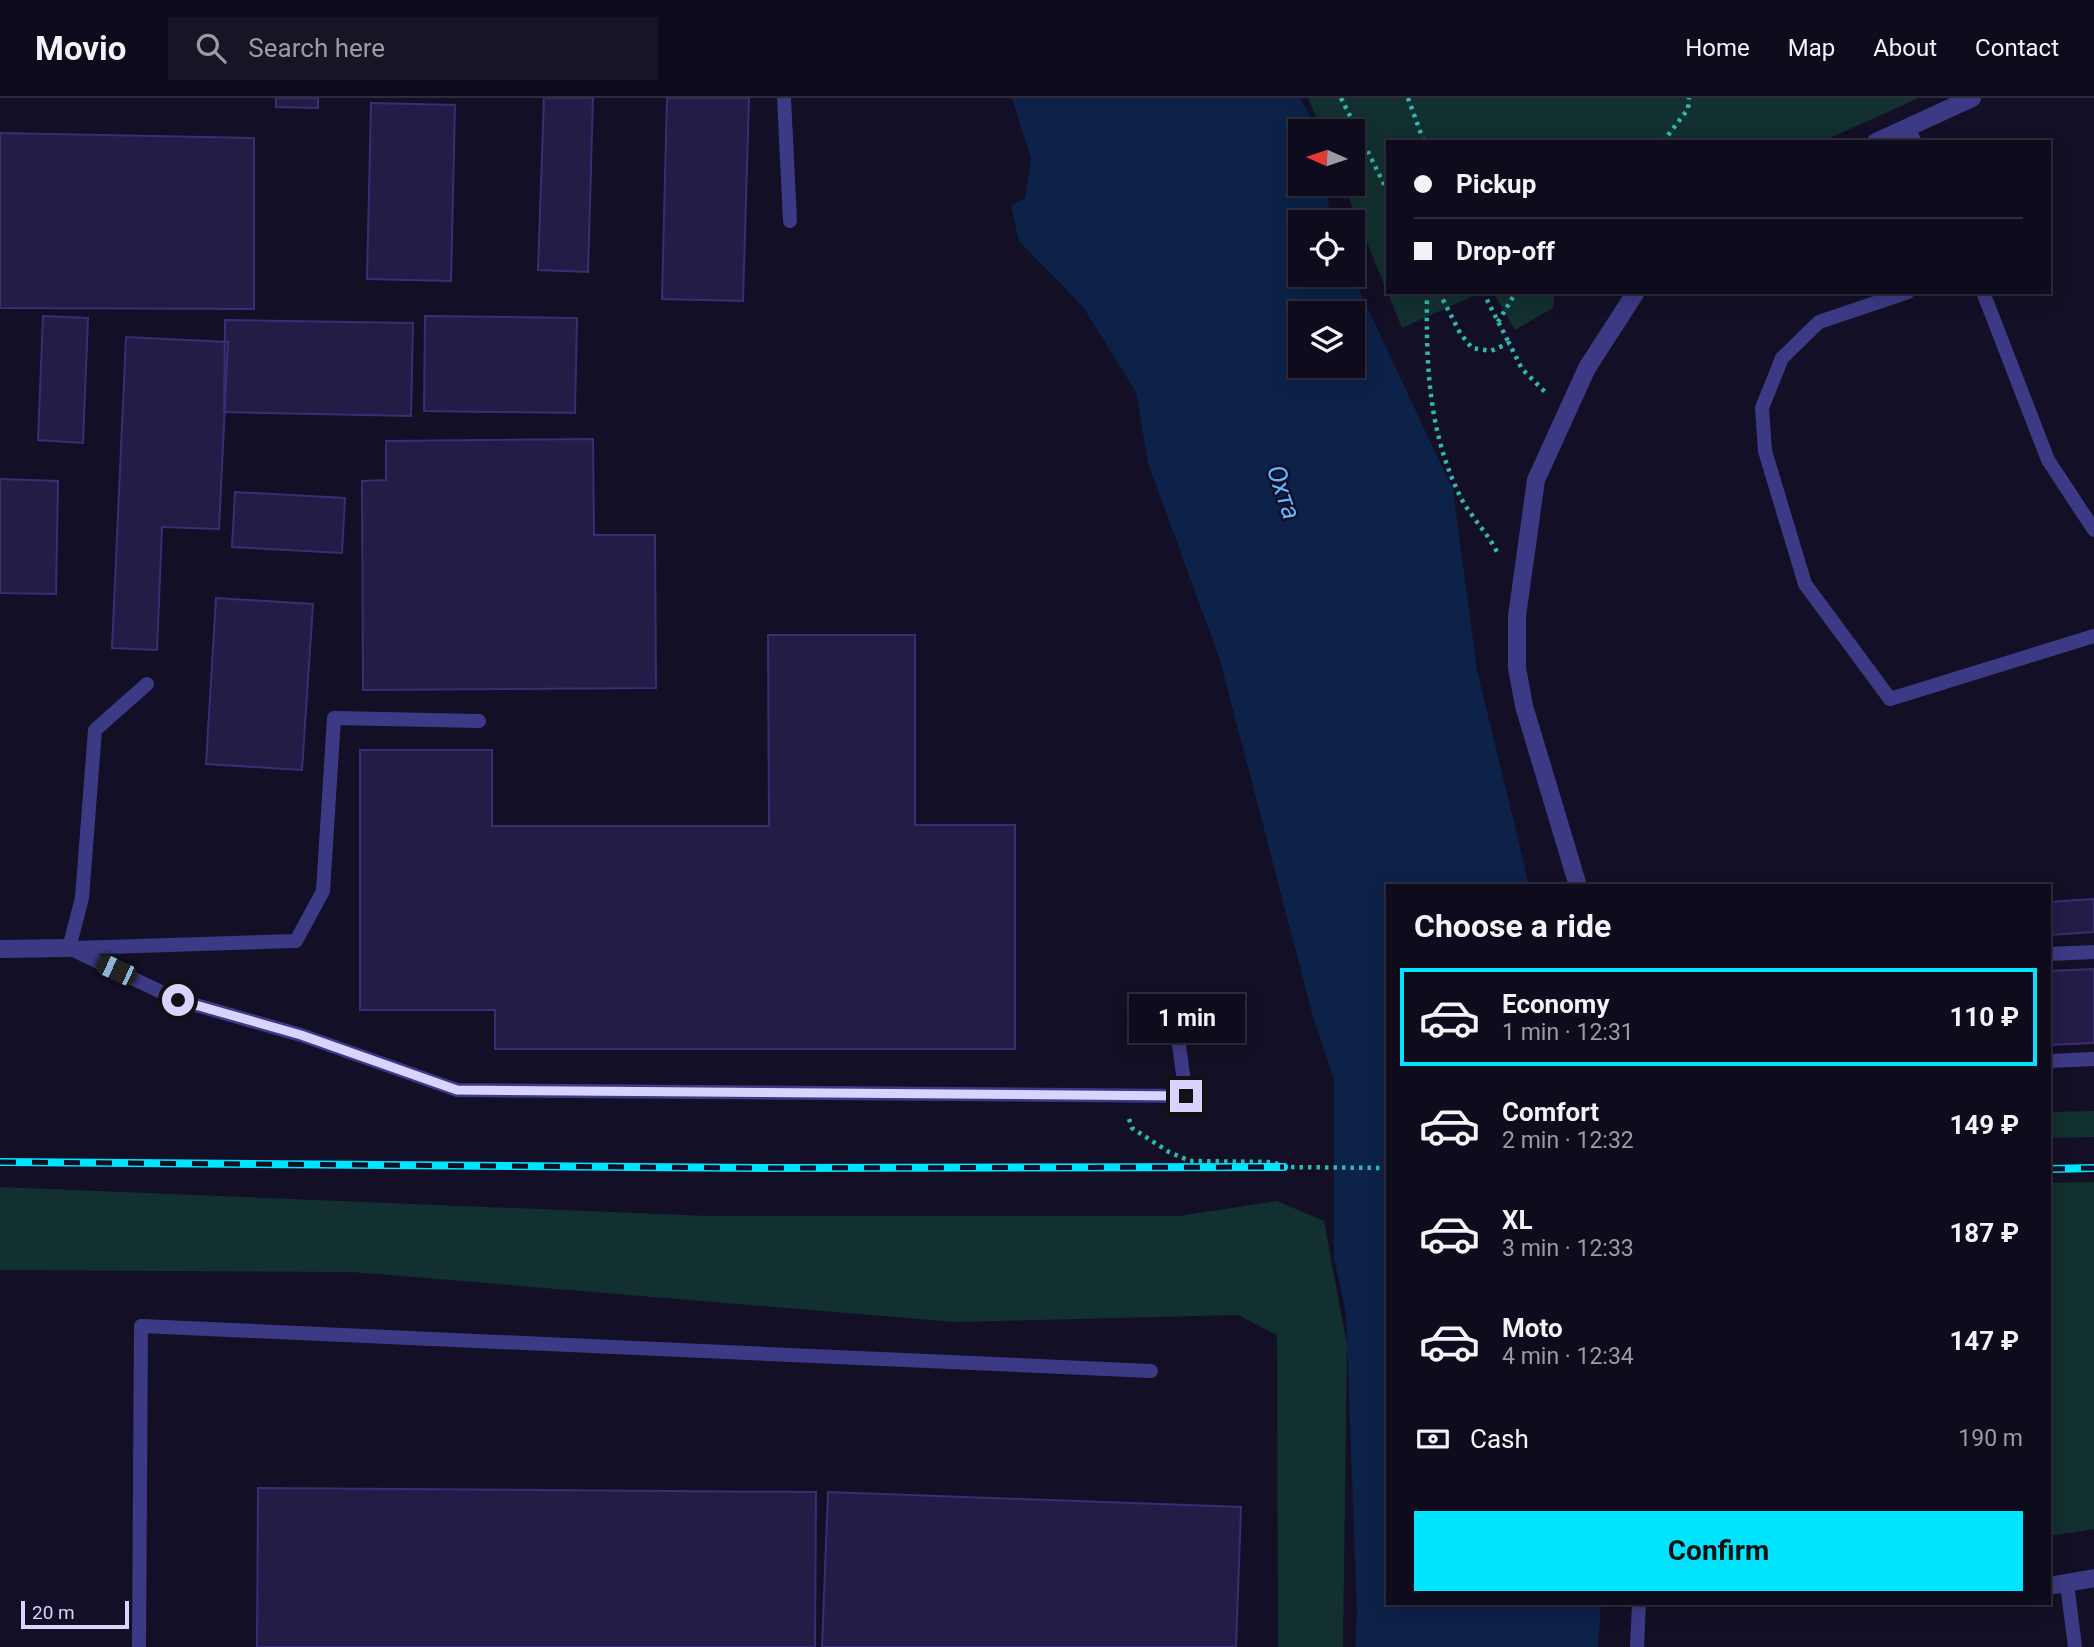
<!DOCTYPE html>
<meta charset="utf-8">
<style>
:root{--surface:#0e0b1c;--page:#171425;--text:#f1f3f6;--muted:#9b9ba3;--line:#2e2b3b;--accent:#00e5ff}
body{margin:0;font-family:Roboto,sans-serif;background:var(--page);color:var(--text);height:100vh;display:flex;flex-direction:column;font-size:26px;white-space:nowrap}
*{box-sizing:border-box;margin:0}
p{font-size:23px;color:var(--muted)}
.icon{flex:none;width:38px;height:38px;fill:none;stroke:currentColor;stroke-width:2;stroke-linecap:round;stroke-linejoin:round}
.map{position:relative;flex:1;overflow:hidden}
.side{position:absolute;left:1386px;top:786px;width:665px;height:721px;display:flex;flex-direction:column;background:var(--surface);border-radius:0px;box-shadow:0 4px 18px #0003,0 0 0 2px var(--line)}
.side>*{flex:none}
.banner{position:absolute;left:1386px;top:42px;width:665px;height:154px;border-radius:0px;box-shadow:0 4px 18px #0003,0 0 0 2px var(--line);display:grid;align-content:center;height:154px;padding:0 28px;background:var(--surface)}
.needle{width:46px;rotate:273deg}
.tools{position:absolute;left:1288px;top:21px;display:grid;gap:14px}
.tools a{display:grid;place-items:center;width:77px;height:77px;border-radius:0px;background:var(--surface);box-shadow:0 4px 18px #0003,0 0 0 2px var(--line);font-size:35px}
.scale{position:absolute;left:21px;bottom:18px;width:108px;box-sizing:border-box;padding-left:7px;border:4px solid #d9d4ff;border-top:0;font-size:19px;line-height:24px;white-space:nowrap;color:#d9d4ff;-webkit-text-stroke:5px #130f26;paint-order:stroke}
.end{position:absolute;width:32px;height:32px;margin:-16px;border:9px solid #d9d4ff;background:#111;box-shadow:0 0 0 4px #111}
.from{border-radius:50%}
.bubble{position:absolute;height:49px;border-radius:0px;background:var(--surface);box-shadow:0 4px 18px #0003,0 0 0 2px var(--line);font-size:23px;font-weight:700;line-height:49px;text-align:center}
.car{position:absolute;width:21px;height:42px;margin:-21px -10px;border-radius:9px;box-shadow:0 0 5px 2px #0007;background:linear-gradient(#222 24%,#8ab4d8 0 40%,#222 0 76%,#8ab4d8 0 86%,#222 0)}
.banner b{display:flex;align-items:center;gap:24px;height:66px;font-size:26px}
.banner b+b{border-top:2px solid var(--line)}
.banner i{width:18px;height:18px;background:var(--text)}
ul{padding:0;list-style:none}
li{display:flex;align-items:center;gap:21px;height:98px;margin:0 14px 10px;padding:0 14px;border:4px solid transparent;border-radius:0px}
li div{flex:1}
li b{display:block;font-size:26px}
li em{font-style:normal;font-weight:700}
li.selected{border-color:var(--accent)}
li>.icon{width:63px;height:63px;stroke-width:1.5}
h2{padding:0 28px;font-size:32px;line-height:84px}
.pay{display:flex;align-items:center;gap:18px;height:77px;padding:0 28px;font-size:26px}
.pay p{margin-inline-start:auto}
.primary-button{display:flex;gap:14px;margin-top:auto;padding:14px 28px}
.primary-button a{flex:1;height:80px;border-radius:0px;background:var(--accent);color:#111;font-size:28px;font-weight:700;line-height:80px;text-align:center}
header{display:flex;align-items:center;gap:42px;box-sizing:border-box;height:98px;padding:0 35px;background:var(--surface);border-bottom:2px solid var(--line)}
header strong{font-size:33px}
nav{display:flex;gap:38px;margin-inline-start:auto;font-size:24px}
.search{width:490px;height:63px;background:var(--page);display:flex;align-items:center;gap:18px;box-sizing:border-box;padding:0 24px;border-radius:0px;color:var(--muted);font-size:26px}
.map>svg:first-child{display:block}
.green{fill:#12302f}
.water{fill:#0c2248;fill-rule:evenodd}
.building{fill:#241b47;stroke:#3b2d73;stroke-width:2}
.lines{fill:none;stroke-linecap:round;stroke-linejoin:round}
.path{stroke:#2fb8b0;stroke-width:4.5;stroke-dasharray:3.5 5;stroke-linecap:butt}
.lane{stroke:#3d3a85;stroke-width:14}
.street{stroke:#3d3a85;stroke-width:18}
.rail-casing{stroke:#00e5ff;stroke-width:8}
.rail{stroke:#130f26;stroke-width:5;stroke-dasharray:16;stroke-linecap:butt}
.route{stroke:#d9d4ff;stroke-width:9}
.labels{text-anchor:middle;stroke-width:5;stroke-linejoin:round;paint-order:stroke}
.water-label{font-size:26px;font-style:italic;fill:#62b6ff;stroke:#130f26}
</style>
<header>
<strong>Movio</strong>
<div class="search"><svg class="icon" aria-label="search" viewBox="0 0 24 24"><circle cx="10" cy="10" r="6"/><path d="M15 15l6 6"/></svg>Search here</div>
<nav><a>Home</a><a>Map</a><a>About</a><a>Contact</a></nav>
</header>
<div class="map">
<svg width="2094" height="1549" viewBox="0 0 2094 1549">
<rect width="100%" height="100%" fill="#130f26"/>
<path class="green" d="M1308,0h611l-98,44h-433v150h94l-80,36 -59,-144h10v-53h-31z
M1493,194h62l-2,16 -38,22z
M2094,1013v26l-45,1v-26z
M2094,1084v347l-45,7v-353z
M0,1089l708,29h471l98,-15 47,20 23,124 -4,302h-65l-1,-312 -39,-20 -283,7 -603,-50 -352,-2z"/>
<path class="water" d="M1012,0h288l18,33h-18v53h26l5,38h-31v53h52l101,215 24,180 52,215 -141,1v717h213l-3,44h-243l2,-35 -11,-298 -12,-56v-179l-22,-66 -92,-353 -72,-197 -12,-71 -53,-85 -64,-66 -8,-35 14,-8 6,-39zM1300,215h53v53h-53z"/>
<path class="building" d="M276,0h42v10l-42,-1z
M544,0h49l-5,174 -50,-2z
M667,0h82l-6,203 -81,-2z
M371,5l84,2 -4,176 -84,-2z
M0,35l254,5v171l-254,-1z
M43,218l45,2 -5,125 -45,-3z
M425,218l152,2 -2,95 -151,-2z
M225,222l188,3 -2,93 -187,-4z
M126,239l102,5 -9,187 -57,-2 -5,123 -45,-2z
M593,341l1,96h61l1,153 -293,2 -1,-209 24,-1v-39z
M0,381l58,2 -2,113 -56,-1z
M235,394l110,6 -3,55 -110,-6z
M216,500l97,6 -11,166 -96,-6z
M768,537h147v190h100v224h-520v-39h-135v-260h132v76h277z
M2094,801v33l-45,3v-33z
M2094,871v74l-45,2v-74z
M258,1390l558,4 -1,155h-558z
M828,1394l413,15 -5,140h-414z"/>
<g class="lines">
<path class="path" d="M1341,0l47,94
M1408,0l16,44
M1663,44l25,-33 1,-11
M1427,194c-1,72 1,140 34,206 10,19 26,34 36,54
M1439,194l21,41 12,15 19,3 18,-8 13,26 25,25
M1483,194l26,51
M1498,224l18,-30
M1129,1021l3,9 37,24 21,9 83,1 11,5 104,1"/>
<path class="lane" d="M784,0l6,123
M1907,29l8,15
M1908,194l-89,30 -37,36 -20,50 3,43 40,133 85,115 204,-63
M1983,194l65,168 46,70
M69,850l109,52 123,35 156,55 729,6 -8,-58
M69,850l13,-50 13,-168 52,-46
M74,850l222,-7 27,-50 11,-173 145,3
M2049,856l45,-2
M2049,963l45,-2
M2067,1486l8,63
M139,1549l2,-321 1010,45
M1637,1549l2,-44"/>
<path class="street" d="M1876,44l96,-44
M1578,788l-54,-180 -7,-38v-52l19,-136 51,-112 49,-76
M0,851l69,-1
M2049,1488l45,-8"/>
<g class="rail-casing">
<path id="rail" d="M0,1064l765,6 519,-1
M2049,1071l45,-1"/>
</g>
<use href="#rail" class="rail"/>
</g>
<g class="lines">
<path class="route" d="M178,902l123,35 156,55 729,6"/>
</g>
<g class="labels">
<g class="water-label">
<text transform="translate(1284 394) rotate(71)" y="9">Охта</text>
</g>
</g>
</svg>
<div class="tools">
<a><svg class="needle" viewBox="-14 -14 28 28"><path d="M0-13l5 13h-10z" fill="#e53935"/><path d="M0 13l5-13h-10z" fill="#9b9ba3"/></svg></a>
<a><svg class="icon" aria-label="locate" viewBox="0 0 24 24"><circle cx="12" cy="12" r="6"/><path d="M12 2v4M12 18v4M2 12h4M18 12h4"/></svg></a>
<a><svg class="icon" aria-label="layers" viewBox="0 0 24 24"><path d="M12 4l9 5-9 5-9-5zM3 14l9 5 9-5"/></svg></a>
</div>
<div class="scale">20 m</div>
<i class="end from" style="left:178px;top:902px"></i>
<i class="end" style="left:1186px;top:998px"></i>
<div class="bubble" style="left:1129px;top:896px;width:116px">1 min</div>
<i class="car" style="left:116px;top:872px;rotate:295deg"></i>
<div class="banner">
<b><i class="from"></i>Pickup</b>
<b><i></i>Drop-off</b>
</div>
<section class="side">
<h2>Choose a ride</h2>
<ul>
<li class="selected"><svg class="icon" aria-label="car" viewBox="0 0 24 24"><path d="M5 17H2v-5l4-1 3-4h7l3 4 3 1v5h-3M9 17h6M6 11h13"/><circle cx="7" cy="17" r="2"/><circle cx="17" cy="17" r="2"/></svg><div><b>Economy</b><p>1 min · 12:31</p></div><em>110 ₽</em></li>
<li><svg class="icon" aria-label="car" viewBox="0 0 24 24"><path d="M5 17H2v-5l4-1 3-4h7l3 4 3 1v5h-3M9 17h6M6 11h13"/><circle cx="7" cy="17" r="2"/><circle cx="17" cy="17" r="2"/></svg><div><b>Comfort</b><p>2 min · 12:32</p></div><em>149 ₽</em></li>
<li><svg class="icon" aria-label="car" viewBox="0 0 24 24"><path d="M5 17H2v-5l4-1 3-4h7l3 4 3 1v5h-3M9 17h6M6 11h13"/><circle cx="7" cy="17" r="2"/><circle cx="17" cy="17" r="2"/></svg><div><b>XL</b><p>3 min · 12:33</p></div><em>187 ₽</em></li>
<li><svg class="icon" aria-label="car" viewBox="0 0 24 24"><path d="M5 17H2v-5l4-1 3-4h7l3 4 3 1v5h-3M9 17h6M6 11h13"/><circle cx="7" cy="17" r="2"/><circle cx="17" cy="17" r="2"/></svg><div><b>Moto</b><p>4 min · 12:34</p></div><em>147 ₽</em></li>
</ul>
<div class="pay"><svg class="icon" aria-label="cash" viewBox="0 0 24 24"><path d="M3 7h18v10H3z"/><circle cx="12" cy="12" r="2"/></svg>Cash<p>190 m</p></div>
<div class="primary-button"><a>Confirm</a></div>
</section>
</div>
